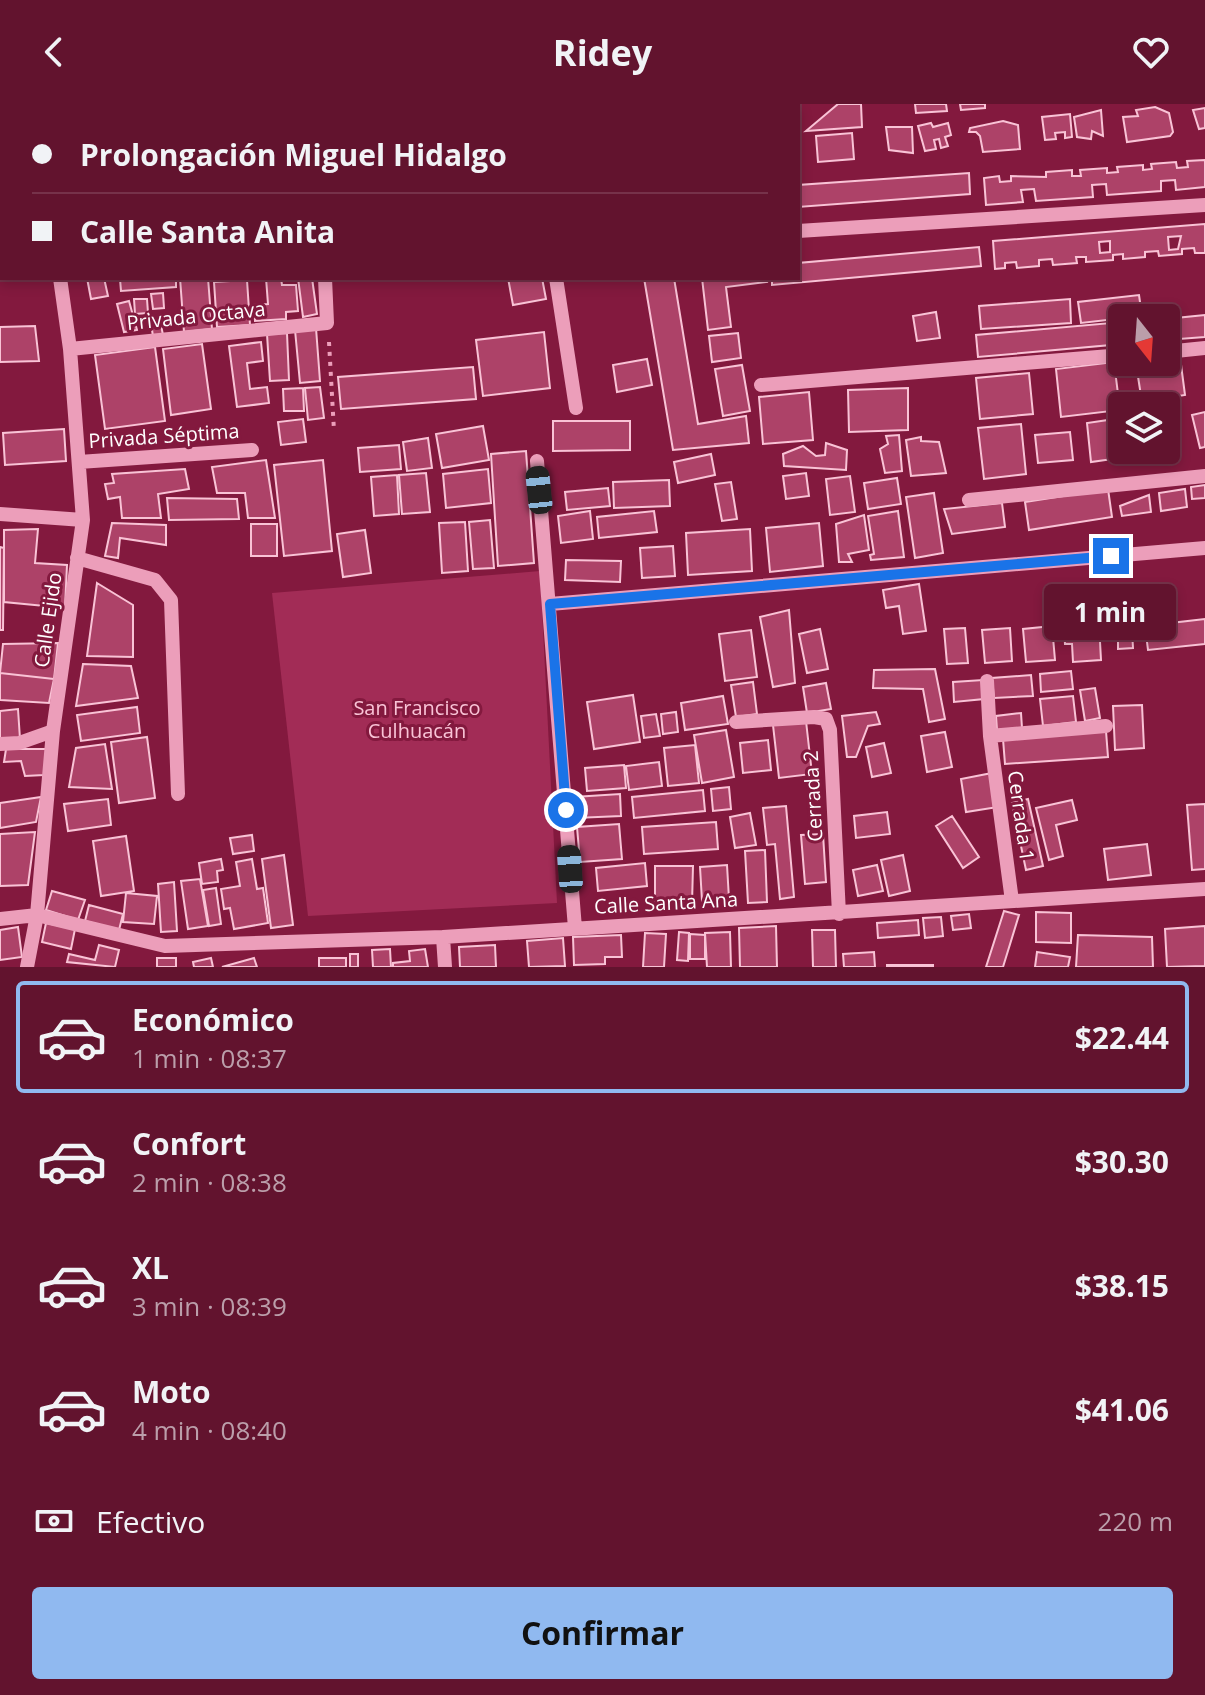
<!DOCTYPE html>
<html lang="es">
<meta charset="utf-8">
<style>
:root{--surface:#62132e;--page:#681c36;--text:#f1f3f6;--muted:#bb9eaa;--line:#76324a;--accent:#90b9f0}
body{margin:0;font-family:"Open Sans",sans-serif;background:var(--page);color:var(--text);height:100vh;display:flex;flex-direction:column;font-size:30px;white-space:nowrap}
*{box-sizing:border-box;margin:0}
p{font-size:26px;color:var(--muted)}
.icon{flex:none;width:44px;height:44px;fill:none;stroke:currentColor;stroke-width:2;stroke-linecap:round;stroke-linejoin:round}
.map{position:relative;height:863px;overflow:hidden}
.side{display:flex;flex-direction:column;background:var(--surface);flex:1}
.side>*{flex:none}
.banner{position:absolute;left:0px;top:0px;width:800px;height:176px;box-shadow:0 4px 12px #0003,0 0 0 2px var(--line);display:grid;align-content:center;height:176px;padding:0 32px;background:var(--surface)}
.needle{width:52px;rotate:163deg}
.fabs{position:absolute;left:1108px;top:200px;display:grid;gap:16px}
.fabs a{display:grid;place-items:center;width:72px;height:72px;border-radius:8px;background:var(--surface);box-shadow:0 4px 12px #0003,0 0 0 2px var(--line);font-size:40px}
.end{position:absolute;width:36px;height:36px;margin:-18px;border:10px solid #1a73e8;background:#fff;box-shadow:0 0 0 4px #fff}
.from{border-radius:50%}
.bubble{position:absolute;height:56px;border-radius:8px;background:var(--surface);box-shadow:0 4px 12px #0003,0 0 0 2px var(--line);font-size:26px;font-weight:700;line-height:56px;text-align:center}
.car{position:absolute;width:24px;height:48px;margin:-24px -12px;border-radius:10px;box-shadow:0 0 6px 2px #0007;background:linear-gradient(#222 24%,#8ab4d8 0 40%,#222 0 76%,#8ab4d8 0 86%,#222 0)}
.banner b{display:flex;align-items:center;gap:28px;height:76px;font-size:30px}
.banner b+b{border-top:2px solid var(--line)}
.banner i{width:20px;height:20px;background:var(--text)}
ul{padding:14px 0 0;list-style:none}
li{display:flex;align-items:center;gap:24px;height:112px;margin:0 16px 12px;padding:0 16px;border:4px solid transparent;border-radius:8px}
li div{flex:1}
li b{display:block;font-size:30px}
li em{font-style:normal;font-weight:700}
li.active{border-color:var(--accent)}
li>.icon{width:72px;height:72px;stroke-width:1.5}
.pay{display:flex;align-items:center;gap:20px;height:88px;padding:0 32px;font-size:30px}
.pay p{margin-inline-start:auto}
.primary-button{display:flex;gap:16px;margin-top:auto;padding:16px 32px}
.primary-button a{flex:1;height:92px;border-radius:8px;background:var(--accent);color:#111;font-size:32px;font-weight:700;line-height:92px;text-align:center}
header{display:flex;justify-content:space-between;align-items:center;height:104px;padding:0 32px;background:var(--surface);font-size:36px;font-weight:700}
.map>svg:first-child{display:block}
.green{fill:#a22c56}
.building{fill:#ad4268;stroke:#f9c3d6;stroke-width:2;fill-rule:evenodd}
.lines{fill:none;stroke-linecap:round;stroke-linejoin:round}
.path{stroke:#ec9eba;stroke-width:4;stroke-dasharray:4 6;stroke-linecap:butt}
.minor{stroke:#ec9eba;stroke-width:14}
.route{stroke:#1a73e8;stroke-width:10}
.labels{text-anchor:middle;stroke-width:6;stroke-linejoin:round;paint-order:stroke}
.street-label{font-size:20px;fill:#fff;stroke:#83193e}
.park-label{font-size:20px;fill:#f9c3d6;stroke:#83193e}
</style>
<header><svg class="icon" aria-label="back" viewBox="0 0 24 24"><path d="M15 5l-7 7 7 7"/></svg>Ridey<svg class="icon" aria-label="heart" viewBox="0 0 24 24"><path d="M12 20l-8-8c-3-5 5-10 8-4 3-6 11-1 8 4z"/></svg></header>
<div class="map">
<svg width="1205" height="863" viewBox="0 0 1205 863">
<rect width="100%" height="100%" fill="#83193e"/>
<path class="green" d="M540,467l17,332 -249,13 -36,-323z"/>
<path class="building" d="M838,0h23l1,23 -56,4z
M915,0h31l1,7 -31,2z
M960,0h25v4l-24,2z
M1155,3l14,6 4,19 -3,4 -43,6 -4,-25 15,-1 -2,-6z
M1205,4v20l-6,1 -6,-19z
M1101,6l2,26 -11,-5 -1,8 -14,-2 -3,-20z
M1070,10l2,23 -7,1v-6l-10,1 1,6 -11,1 -3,-23z
M1003,17l15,4 2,24 -37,3 -3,-16 -4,-4h-7l1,-4z
M931,19l2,4 15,-4 3,12 -6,2 3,9 -7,2 -2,-9 -5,1 2,9 -11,2 -7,-25z
M886,23h26l1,26 -24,-3z
M852,29l2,26 -36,3 -2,-26z
M1205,56v27l-29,3 -1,-10 -14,1v10l-54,4 -1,-11 -14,1 1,12 -57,4 -2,-12 -13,1 2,12 -37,3 -2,-27 15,-2 1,6 11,-1v-5l35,1v-5l26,-2v6h9l-1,-6 27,-2v5l11,-1 -1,-5 26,-2v5l9,-1 -1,-5 25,-2 1,6 11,-1 -1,-6z
M969,69l1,21 -172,13v-22z
M1205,120v29h-10l-1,-5 -12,1v5l-23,2 -1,-5 -13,1v5l-22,2v-5l-10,1v5l-27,2v-5h-10l1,6 -24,2 -1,-6 -13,1v6l-22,2 -1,-6 -11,1v5l-10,1 -2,-28zM1181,132l-3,13 -9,1 -1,-13zM1110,137v11l-10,1 -1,-11z
M979,143l2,19 -209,19v-7h26v-15z
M87,174h17l4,18 -17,3z
M176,174v9l-55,4 -1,-12z
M180,174h28l4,51 -28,3z
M266,174h15l1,7h14l2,26 -12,1v7l-31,2 -1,-16 14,-1z
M298,174h14l5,36 -14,3z
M508,174h34l4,21 -33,6z
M644,174h30l24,146 48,-8 3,27 -76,7z
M702,174h64l1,4 -41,5 5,40 -23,3z
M247,176l3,45 -33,2 -3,-45z
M163,189l1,15 -11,1 -2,-15z
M1139,191l3,21 -61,7 -3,-21z
M134,195h13l1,14 -13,1z
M1070,195l1,24 -90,6 -2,-23z
M129,197l8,29 -13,2 -7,-28z
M936,208l4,26 -23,3 -4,-25z
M1205,211v22l-39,3v-21z
M160,216l3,15 -10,2 -2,-15z
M1122,218v22l-144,13 -2,-22z
M35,222l4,35 -39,1v-35z
M316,224l4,53 -20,2 -5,-53z
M544,228l6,56 -67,8 -7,-56z
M287,229l2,47 -19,1 -3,-47z
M738,229l3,25 -29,4 -3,-26z
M261,238l2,19 -16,2 3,26 17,-2 2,16 -32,4 -8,-61z
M202,240l9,65 -40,6 -8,-66z
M155,243l10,74 -60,8 -10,-74z
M1180,253l5,38 -43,7 -6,-38z
M647,255l5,26 -35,7 -4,-27z
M1114,258l6,48 -59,7 -5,-48z
M742,261l8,46 -27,5 -8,-47z
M473,263l3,32 -135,10 -3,-32z
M1029,269l4,41 -53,5 -4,-41z
M320,283l4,31 -16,2 -3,-32z
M303,284l1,23h-20l-1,-22z
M908,284v42l-59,2 -1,-42z
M809,288l4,48 -50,4 -4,-47z
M1205,308v35l-5,1 -8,-33z
M303,315l3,23 -25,3 -3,-23z
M1115,315l5,39 -29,4 -4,-39z
M553,317h77v29l-77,1z
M1021,320l5,50 -42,5 -6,-51z
M483,322l6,34 -47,8 -6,-34z
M64,325l2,32 -61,4 -2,-32z
M1070,328l3,28 -35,3 -3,-28z
M899,331l3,36 -17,2 -5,-24 8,-5 -2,-8z
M921,333v4l18,1 7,31 -35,3 -5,-36z
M428,334l4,30 -25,3 -4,-29z
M826,339l21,7 -1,20 -62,-4 -1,-12 20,-8 13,10 9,-1z
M399,341l2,24 -41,3 -2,-24z
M1126,346h37v11h-37z
M526,347l8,112 -36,3 -7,-112z
M711,350l4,21 -37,8 -4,-21z
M266,356l9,58h-27l-3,-25h-28l-5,-26z
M323,356l9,91 -48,5 -10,-91z
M185,365l4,20 -31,5 3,24h-39l-2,-21 -12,2 -3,-15 9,-1 -2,-9z
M488,365l3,34 -45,5 -3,-34z
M426,369l4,39 -28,2 -3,-39z
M806,369l3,23 -23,3 -3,-23z
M397,371l2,39 -25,2 -3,-39z
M850,372l5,36 -25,3 -4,-36z
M897,374l4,26 -33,5 -4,-26z
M669,376l1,26 -56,2 -1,-26z
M731,378l6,37 -15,2 -7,-37z
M1205,381v13l-13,1 -1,-12z
M608,384l2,18 -43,4 -2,-18z
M1108,385l4,28 -83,13 -4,-28z
M1185,385l2,18 -26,4 -2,-18z
M934,389l9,60 -28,5 -9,-61z
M1149,391l2,17 -29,4 -2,-10z
M167,394l70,1 2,20 -70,1z
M1002,399l3,24 -53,7 -8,-25z
M590,407l3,28 -32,4 -3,-27z
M654,407l3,21 -58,6 -2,-21z
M898,407l6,46 -33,3 -1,-5 4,-1 -6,-38z
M864,411l5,35 -21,4 4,8h-13l-3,-38z
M490,416l4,48 -21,1 -4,-47z
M465,418l3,49 -26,2 -3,-50z
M112,419l54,2v20l-46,-7 -2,20 -13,-2z
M819,419l4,43 -53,6 -4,-44z
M251,420h26v32h-26z
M38,425l-3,34 32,2 -2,43 -61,-6v-72z
M750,425l2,42 -64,4 -2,-42z
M365,426l6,43 -28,4 -6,-43z
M673,442l2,30 -33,2 -2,-30z
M0,443l4,1 -1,82h-3z
M566,456l55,1 -1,21 -55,-2z
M97,479l36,22v52l-46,-1z
M919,480l7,47 -23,3 -4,-28 -13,2 -3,-18z
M789,506l6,73 -22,4 -13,-70z
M1131,508l2,36 -15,1v-10l-11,1 -2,-26z
M1205,515v25l-57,6 -3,-24z
M1099,519l2,37 -28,2 -1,-18h-7l-1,-18z
M1052,522l3,34 -29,2 -3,-33z
M965,524l3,35 -21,1 -3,-35z
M1010,524l2,33 -27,2 -3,-33z
M820,525l8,40 -21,4 -8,-39z
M751,526l6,47 -32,4 -6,-47z
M58,539l-4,36 -54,-6 3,-29z
M83,560l48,2 7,32 -62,8z
M935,565l10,50 -16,3 -6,-33 -50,-1 1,-18z
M1071,567l2,18 -32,3 -1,-18z
M0,569l54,6 -5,24 -49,-3z
M1031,571l2,21 -39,2 -2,-20z
M983,576l1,19 -30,3 -1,-20z
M753,578l4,32 -21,3 -5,-32z
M826,579l5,26 -24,4 -4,-26z
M1095,584l5,30 -15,3 -5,-31z
M633,591l7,47 -46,7 -7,-47z
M723,592l5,28 -43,6 -4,-27z
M1073,592l3,26 -33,4 -3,-27z
M1142,601l2,43 -29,2 -2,-44z
M137,603l3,26 -59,8 -4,-26z
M18,605l2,30 -20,1v-29z
M676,608l2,20 -15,2 -2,-20z
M876,608l4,12 -12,2 -12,31h-9l-5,-41z
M1021,609l1,15 -25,2 -1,-14z
M656,610l4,22 -16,2 -3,-22z
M806,617l6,53 -33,4 -6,-53z
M726,626l8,47 -32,6 -8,-48z
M1106,627l2,26 -103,7 -2,-25z
M945,628l7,35 -25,5 -6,-36z
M147,633l8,61 -36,5 -8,-61z
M768,636l3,30 -28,3 -3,-30z
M884,639l7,30 -19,4 -6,-30z
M105,640l7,45 -43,-2 7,-39z
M695,641l4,38 -31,3 -4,-38z
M6,645h41l-3,26 -19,1 -4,-15 -17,1z
M659,658l3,24 -33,4 -3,-24z
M624,661l2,23 -39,3 -2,-23z
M992,669l6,34 -32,5 -5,-33z
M729,683l2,22 -18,2 -2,-22z
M703,686l2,21 -71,7 -2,-21z
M620,690l1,22 -46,2 -1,-21z
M41,693l-5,25 -36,6v-25z
M108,695l3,26 -43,6 -4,-27z
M1028,695l15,67 -17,4 -14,-67z
M1072,696l5,20 -21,5 7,31 -14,4 -13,-52z
M1205,700v65l-13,1 -5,-65z
M786,702l8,91 -14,2 -5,-55 -8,1 -4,-37z
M887,708l3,22 -34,4 -2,-22z
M750,709l6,32 -21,3 -5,-31z
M952,712l27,41 -16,11 -27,-42z
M716,718l2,27 -74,5 -2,-27z
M619,720l3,35 -42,3 -3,-35z
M35,728l-7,53 -28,1v-52z
M823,730l3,48 -21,2 -4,-49z
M252,731l2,16 -21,3 -3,-16z
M126,732l8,55 -33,5 -8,-55z
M1147,740l4,31 -43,5 -4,-31z
M765,746l2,52 -19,1 -3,-52z
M284,751l9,70 -22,3 -9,-69z
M903,751l7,36 -21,5 -8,-36z
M221,755l2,11 -6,1 1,11 -16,2 -3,-21z
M252,755l5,30 6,-1 5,35 -34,6 -4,-21 -6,1 -3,-20 19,-3 -4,-24z
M645,759l2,23 -49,5 -2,-23z
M727,761l2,34 -27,2 -2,-34z
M877,761l6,26 -25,5 -5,-26z
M655,762h38l-1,38h-37z
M200,775l8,47 -20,3 -7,-48z
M174,778l3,49 -16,1 -3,-48z
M216,784l5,36 -12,2 -6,-36z
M52,787l33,9 -7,20 -32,-10z
M126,789l31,3 -3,28 -31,-2z
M89,801l34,9 -4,16 -34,-9z
M1004,807l15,4 -16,52h-17z
M1036,808l35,1v30l-35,-1z
M969,810l2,14 -18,2 -2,-14z
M941,813l2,19 -18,2 -2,-20z
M918,816l1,15 -41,3 -1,-15z
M46,819l29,6 -4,20 -29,-7z
M776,822l1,41h-37l-1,-39z
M1205,822v40l-38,1 -2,-38z
M18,823l4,30 -22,3v-30z
M812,826h23l1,37h-23z
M679,828l10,1 -1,28 -11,-1z
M730,828l1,35h-24l-2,-34z
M645,829l21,1 -2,33h-21z
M690,830l15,1v24h-15z
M621,831l1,22h-17v7l-31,1 -1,-28z
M1078,831l74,2 1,30h-77z
M563,834l2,28 -36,1 -2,-26z
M99,841l20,5 -4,17 -48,-5 2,-8 26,6z
M495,841l1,22h-36l-1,-20z
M390,845l1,18h-18l-1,-17z
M425,845l3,18h-35v-4l17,-2 -1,-10z
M874,848l1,15h-31l-1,-13z
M1037,848l33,5 -2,10h-33z
M350,850h8v13h-8z
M157,854h19v9h-19z
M211,854l2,9h-19l-1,-5z
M254,854l3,9h-35z
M319,854h27v9h-27z
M887,861h46v2h-46z"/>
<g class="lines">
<path class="path" d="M329,238l5,89"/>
<path class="minor" d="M35,0v2
M364,0l1,2
M529,0l1,2
M201,2l5,-2
M286,2l4,-2
M0,110l2,-2
M798,127l407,-26
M556,174l20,130
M70,245l257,-26 -2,-45
M1166,248l39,-4
M761,281l361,-30
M537,357l38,467
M79,358l173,-12
M969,396l236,-24
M0,410l83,6
M77,454l78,22 16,20 7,194
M550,500l655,-56
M987,577l3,55 22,165
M736,618l78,-5 12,2 4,11 9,184
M990,632l116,-10
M0,640l19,-1 34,-12
M0,815l37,-4 128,31 278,-9 762,-48
M443,833l2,30
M27,863l10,-52 16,-184 30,-211 -13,-171 -10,-71"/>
</g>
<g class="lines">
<path class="route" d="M566,706l-16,-206 561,-48"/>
</g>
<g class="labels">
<g class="street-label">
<text transform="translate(196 212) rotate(-6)" y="7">Privada Octava</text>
<text transform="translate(164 332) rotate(-4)" y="7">Privada Séptima</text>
<text transform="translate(48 516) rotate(-82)" y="7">Calle Ejido</text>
<text transform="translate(813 692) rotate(-93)" y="7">Cerrada 2</text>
<text transform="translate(1021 712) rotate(82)" y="7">Cerrada 1</text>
<text transform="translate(666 799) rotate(-3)" y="7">Calle Santa Ana</text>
</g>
<g class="park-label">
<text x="417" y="611">San Francisco<tspan x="417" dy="23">Culhuacán</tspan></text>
</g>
</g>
</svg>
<div class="fabs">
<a><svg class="needle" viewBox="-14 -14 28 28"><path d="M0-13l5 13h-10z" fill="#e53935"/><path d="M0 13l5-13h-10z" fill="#bb9eaa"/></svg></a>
<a><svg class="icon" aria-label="layers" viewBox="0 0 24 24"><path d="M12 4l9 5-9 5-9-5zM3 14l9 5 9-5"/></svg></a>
</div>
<i class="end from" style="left:566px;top:706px"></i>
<i class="end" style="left:1111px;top:452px"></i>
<div class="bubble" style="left:1044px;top:480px;width:132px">1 min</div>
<i class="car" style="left:539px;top:386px;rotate:354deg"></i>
<i class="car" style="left:570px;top:765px;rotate:356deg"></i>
<div class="banner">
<b><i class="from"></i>Prolongación Miguel Hidalgo</b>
<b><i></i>Calle Santa Anita</b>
</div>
</div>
<section class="side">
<ul>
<li class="active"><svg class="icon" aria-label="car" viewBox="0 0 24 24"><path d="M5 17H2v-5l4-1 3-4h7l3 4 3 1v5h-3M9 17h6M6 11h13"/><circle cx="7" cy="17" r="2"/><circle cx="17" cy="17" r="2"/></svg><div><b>Económico</b><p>1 min · 08:37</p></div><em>$22.44</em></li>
<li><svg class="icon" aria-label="car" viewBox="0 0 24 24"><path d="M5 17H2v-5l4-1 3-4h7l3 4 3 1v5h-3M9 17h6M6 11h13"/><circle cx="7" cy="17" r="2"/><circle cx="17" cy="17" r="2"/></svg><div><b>Confort</b><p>2 min · 08:38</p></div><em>$30.30</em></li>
<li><svg class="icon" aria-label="car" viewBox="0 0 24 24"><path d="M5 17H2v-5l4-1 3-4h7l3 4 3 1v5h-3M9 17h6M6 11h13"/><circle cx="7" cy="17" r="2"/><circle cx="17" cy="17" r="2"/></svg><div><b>XL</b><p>3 min · 08:39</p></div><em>$38.15</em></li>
<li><svg class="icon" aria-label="car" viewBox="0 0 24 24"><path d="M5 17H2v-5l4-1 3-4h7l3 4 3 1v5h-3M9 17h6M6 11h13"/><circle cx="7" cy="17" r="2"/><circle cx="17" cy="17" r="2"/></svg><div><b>Moto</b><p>4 min · 08:40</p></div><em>$41.06</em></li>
</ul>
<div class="pay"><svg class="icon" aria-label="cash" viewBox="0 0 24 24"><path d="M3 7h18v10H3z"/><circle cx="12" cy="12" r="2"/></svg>Efectivo<p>220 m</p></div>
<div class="primary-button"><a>Confirmar</a></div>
</section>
